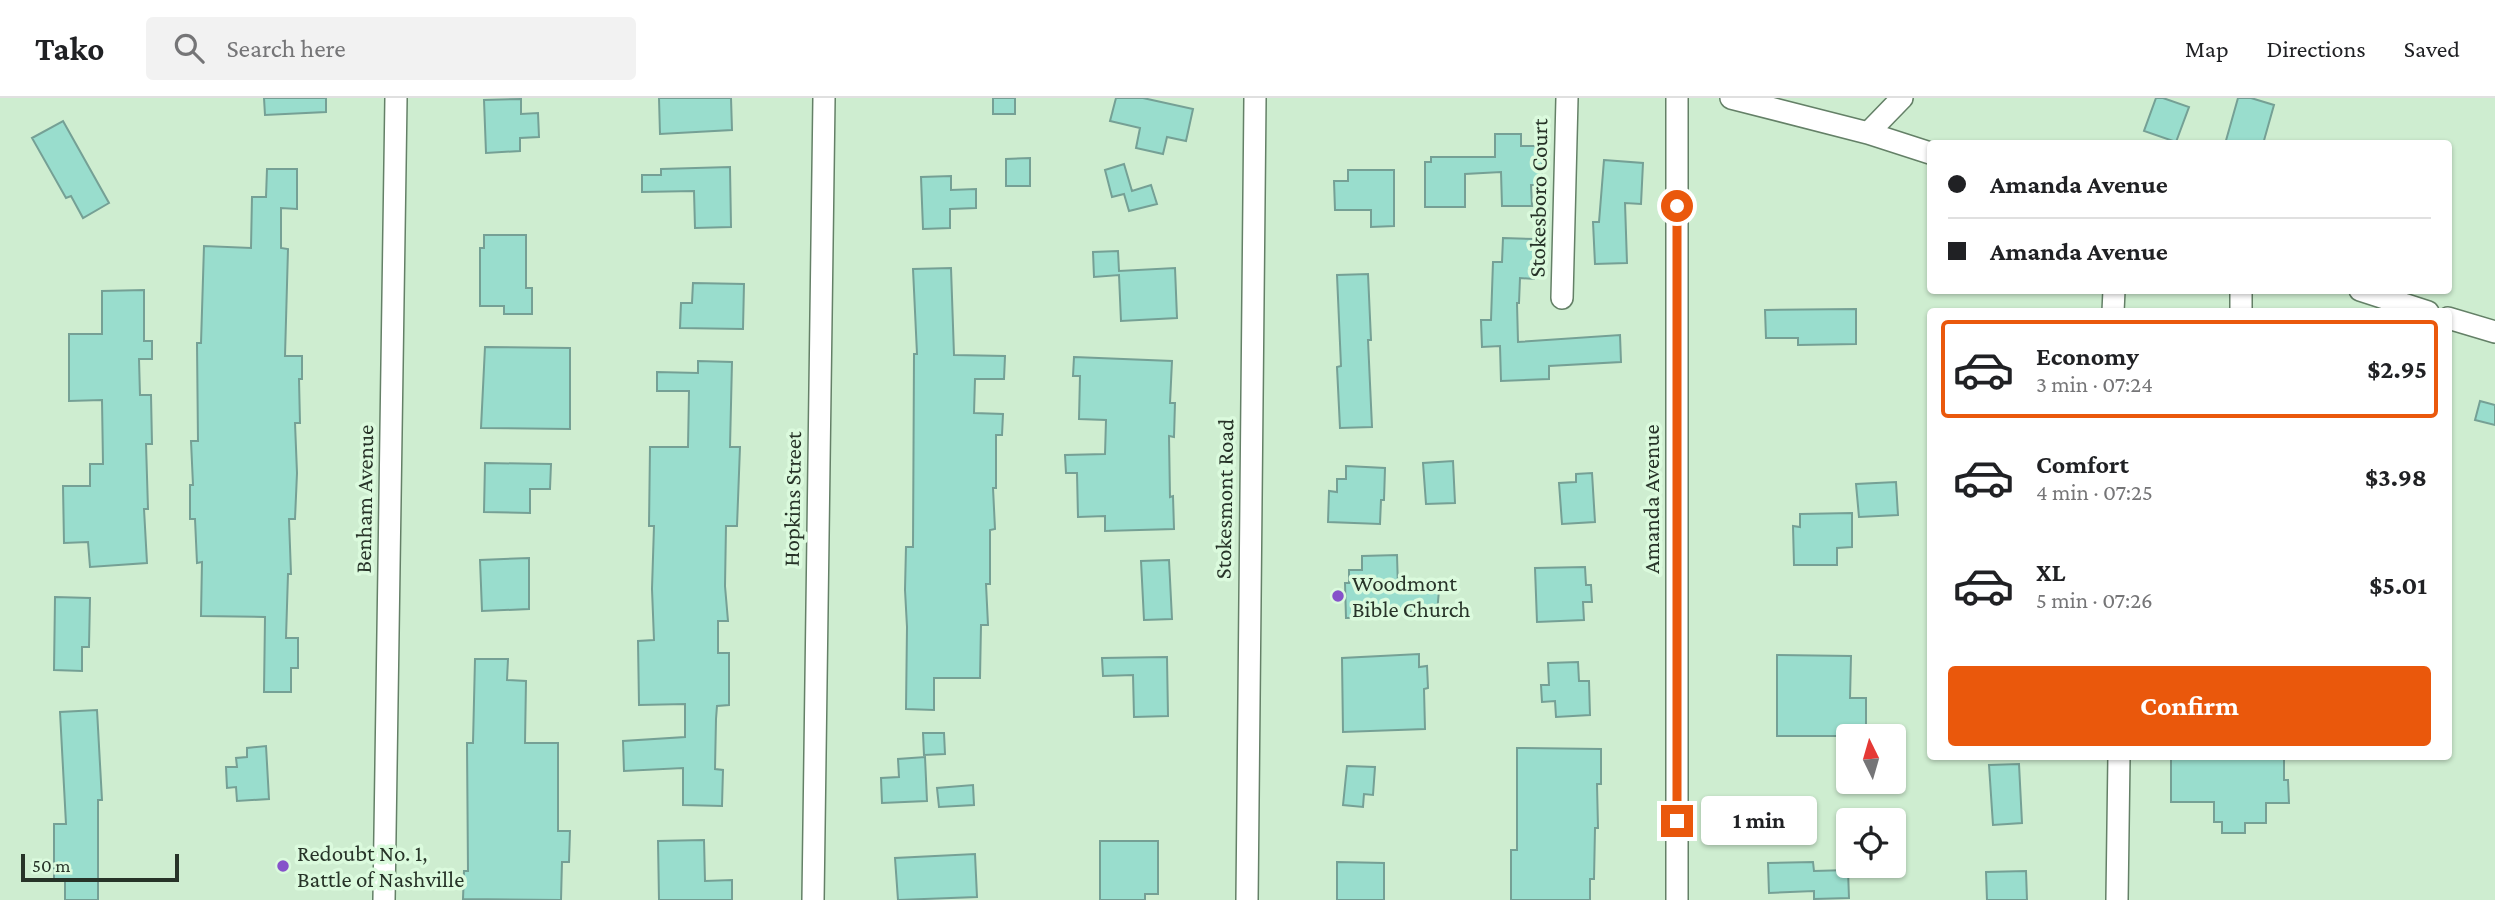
<!DOCTYPE html>
<meta charset="utf-8">
<style>
:root{--surface:#fff;--page:#f2f2f2;--text:#202124;--muted:#757577;--line:#e0e0e0;--accent:#ea580c}
body{margin:0;font-family:"Crimson Pro",serif;background:var(--page);color:var(--text);height:100vh;display:flex;flex-direction:column;font-size:26px;white-space:nowrap}
*{box-sizing:border-box;margin:0}
p{font-size:23px;color:var(--muted)}
.icon{flex:none;width:38px;height:38px;fill:none;stroke:currentColor;stroke-width:2;stroke-linecap:round;stroke-linejoin:round}
.map{position:relative;flex:1;overflow:hidden}
.drawer{position:absolute;left:1927px;top:210px;width:525px;height:452px;display:flex;flex-direction:column;background:var(--surface);border-radius:7px;box-shadow:0 2px 5px #0004}
.drawer>*{flex:none}
.banner{position:absolute;left:1927px;top:42px;width:525px;height:154px;border-radius:7px;box-shadow:0 2px 5px #0004;display:grid;align-content:center;height:154px;padding:0 21px;background:var(--surface)}
.needle{width:46px;rotate:355deg}
.tools{position:absolute;left:1836px;top:626px;display:grid;gap:14px}
.tools a{display:grid;place-items:center;width:70px;height:70px;border-radius:7px;background:var(--surface);box-shadow:0 2px 5px #0004;font-size:35px}
.scale{position:absolute;left:21px;bottom:18px;width:158px;box-sizing:border-box;padding-left:7px;border:4px solid #273328;border-top:0;font-size:19px;line-height:24px;white-space:nowrap;color:#273328;-webkit-text-stroke:5px #dbfadd;paint-order:stroke}
.end{position:absolute;width:32px;height:32px;margin:-16px;border:9px solid #ea580c;background:#fff;box-shadow:0 0 0 4px #fff}
.from{border-radius:50%}
.bubble{position:absolute;height:49px;border-radius:7px;background:var(--surface);box-shadow:0 2px 5px #0004;font-size:23px;font-weight:700;line-height:49px;text-align:center}
.banner b{display:flex;align-items:center;gap:24px;height:66px;font-size:26px}
.banner b+b{border-top:2px solid var(--line)}
.banner i{width:18px;height:18px;background:var(--text)}
ul{padding:12px 0 0;list-style:none}
li{display:flex;align-items:center;gap:21px;height:98px;margin:0 14px 10px;padding:0 7px;border:4px solid transparent;border-radius:7px}
li div{flex:1}
li b{display:block;font-size:26px}
li em{font-style:normal;font-weight:700}
li.current{border-color:var(--accent)}
li>.icon{width:63px;height:63px;stroke-width:1.5}
.action{display:flex;gap:14px;margin-top:auto;padding:14px 21px}
.action a{flex:1;height:80px;border-radius:7px;background:var(--accent);color:#fff;font-size:28px;font-weight:700;line-height:80px;text-align:center}
header{display:flex;align-items:center;gap:42px;box-sizing:border-box;height:98px;padding:0 35px;background:var(--surface);border-bottom:2px solid var(--line)}
header strong{font-size:33px}
nav{display:flex;gap:38px;margin-inline-start:auto;font-size:24px}
.search{width:490px;height:63px;background:var(--page);display:flex;align-items:center;gap:18px;box-sizing:border-box;padding:0 24px;border-radius:7px;color:var(--muted);font-size:26px}
.map>svg:first-child{display:block}
.building{fill:#99ddcd;stroke:#75a095;stroke-width:2}
.lines{fill:none;stroke-linecap:round;stroke-linejoin:round}
.minor-casing{stroke:#648067;stroke-width:24}
.minor{stroke:#fff;stroke-width:21}
.route{stroke:#ea580c;stroke-width:9}
.poi-dot{fill:#8652ca;stroke:#dbfadd;stroke-width:2.5}
.labels{text-anchor:middle;stroke-width:7;stroke-linejoin:round;paint-order:stroke}
.street-label{font-size:23px;fill:#273328;stroke:#dbfadd}
.poi-label{font-size:23px;fill:#273328;stroke:#dbfadd;text-anchor:start}
</style>
<header>
<strong>Tako</strong>
<div class="search"><svg class="icon" aria-label="search" viewBox="0 0 24 24"><circle cx="10" cy="10" r="6"/><path d="M15 15l6 6"/></svg>Search here</div>
<nav><a>Map</a><a>Directions</a><a>Saved</a></nav>
</header>
<div class="map">
<svg width="2495" height="802" viewBox="0 0 2495 802">
<rect width="100%" height="100%" fill="#ceedd0"/>
<path class="building" d="M264,0h62v14l-61,3z
M659,0h72l1,32 -72,4z
M993,0h22v16h-22z
M1116,0h27l50,11 -7,32 -19,-4 -4,17 -27,-6 4,-20 -30,-7z
M2156,0h7l26,9 -13,35 -32,-11z
M2238,0h13l23,7 -11,39h-38z
M521,1v15l17,-1 1,24 -19,1v13l-34,2 -2,-53z
M63,23l46,82 -26,15 -12,-22 -5,2 -34,-60z
M1495,36h26v12h21v39h-11l1,21h-30l-1,-34 -36,2v33h-40v-45h6v-5h64z
M1030,60v28h-24v-27z
M1604,62l39,3 -2,41 -16,-1 2,60 -32,1 -2,-42h6z
M1124,66l8,27 19,-6 6,19 -28,7 -5,-17 -12,3 -7,-27z
M730,69l1,60 -36,1 -1,-37 -52,1v-17h19v-6z
M267,71h30v40l-16,-1v40l7,1 -3,107h17v23h-3l1,44h-5l2,50 -2,46h-6l2,55h-3l-2,64h12v30h-7v24h-27l1,-75 -64,-1 1,-54 -5,1 -2,-44h-5v-34h3l-2,-44h7l-1,-98h4l3,-97 47,2 1,-51h14z
M1348,72h46v56l-23,1v-17h-36l-1,-29h14z
M951,78v14l25,-1v19l-26,1v19l-27,1 -2,-52z
M484,137h42v53h6v26h-28v-8h-24v-58h4z
M1503,140l33,1 -2,40 -14,-1 -1,25h-2l1,39 102,-7 1,27 -72,4v13l-48,2 -1,-35 -18,1 -1,-27h10l2,-58h9z
M1118,153l1,20 56,-3 2,50 -56,3 -2,-46 -25,2 -1,-25z
M951,170l3,87 51,1 -1,23h-29l-1,34 29,1 -1,21h-6v53h-3l2,41 -5,1v54h-4l2,41h-7l-1,53h-46v32l-28,-1 1,-82 -2,-37 1,-43h7l1,-193h3l-4,-85z
M1368,176l3,66h-3l4,87 -32,1 -3,-61 4,-1 -4,-91z
M693,185l51,1 -1,45 -63,-1 1,-25h11z
M144,192v51h8v18h-13l1,36h11l1,49h-6l2,65h-4l3,54 -57,4 -2,-25 -24,1 -1,-57h27v-22h13l-1,-64 -33,1v-67h33v-43z
M1856,211v35l-58,1v-7h-32l-1,-28z
M485,249l85,1v81l-89,-1z
M1074,259l98,4 -2,42h5l-1,34 -5,-1 1,61 3,-1 1,33 -69,2v-15l-27,1 -1,-44h-11l-1,-18 40,-1 1,-34 -27,-1 1,-43h-7z
M698,263l34,1 -2,85h10l-3,79h-11l-1,60 3,35h-10v32h11v52l-12,1 -1,13 -1,50 8,1 -1,36 -39,-1v-37l-59,3 -1,-30 62,-4v-33l-46,1 -1,-64 16,-1 -2,-51 2,-63h-5l1,-79h38l1,-56h-32v-19l41,1z
M2480,303l15,4v20l-20,-5z
M1453,363l2,42 -29,1 -3,-41z
M485,365l66,1 -1,25h-20v24l-46,-1z
M1346,368l39,2 -1,32h-3l-1,24 -52,-2 1,-31 8,1v-13h9z
M1592,375l3,49 -33,2 -3,-41 17,-1v-8z
M1896,384l2,33 -39,2 -3,-33z
M1852,415v34l-15,1v17h-43l-1,-39 7,1v-13z
M1397,457l1,33 41,2 -2,23 -38,-2v6l-53,1 -1,-35h4v-13h13v-14z
M529,460v51l-47,2 -2,-51z
M1169,462l3,59 -28,1 -3,-59z
M1585,469l1,18h5l1,17h-9l1,18 -47,2 -2,-54z
M55,499l35,1 -1,49h-7v24l-28,-1z
M1419,556v13l8,-1 1,22 -4,1 1,40 -82,3 -1,-74z
M1777,557l74,1 -1,42h16v38h-89z
M1167,559l1,59 -34,1 -1,-42 -30,1 -1,-18z
M475,561h33l-1,21 19,1 -1,62h33v88h12l-1,31h-7l-1,38 -98,-1 1,-28h4l-1,-128h6z
M1578,564l1,19h10l1,34 -34,2 -1,-16 -13,1 -1,-17h8l-1,-22z
M97,612l5,90h-4v100h-33v-20h-11v-56h12l-6,-112z
M923,635h21l1,21 -21,1z
M266,648l3,53 -32,2 -1,-14 -9,1 -1,-21h11l-1,-9 11,-1v-9z
M1517,650l84,1v35h-4l1,44h-3l-1,51h-4v21h-79v-50h6z
M2171,658h113v24h4l1,23h-23v20h-21v10h-23v-11h-8v-20h-43z
M925,659l2,44 -45,2 -1,-25 18,-1 -1,-18z
M2019,666l3,59 -29,2 -4,-60z
M1347,668l28,1 -2,28 -9,-1 -1,13 -20,-2z
M973,687l1,20 -35,2 -2,-19z
M704,742l1,41 27,-1v20h-73l-1,-59z
M1100,743h58v53h-13v6h-45z
M975,756l2,43 -79,3 -3,-42z
M1337,764l47,1v37h-47z
M1813,764l1,9 34,-1 1,28 -35,1v-8l-45,2 -1,-30z
M2026,773l1,29h-40l-1,-28z"/>
<g class="lines">
<g class="minor-casing">
<path id="minor" d="M1731,0l137,35 62,20
M1868,35l34,-35
M2241,192v22
M2360,192l68,22
M1562,200l5,-200
M2113,214l1,-22
M2448,220l47,14
M384,802l12,-802
M813,802l11,-802
M1247,802l8,-802
M1677,802v-802
M2117,802l2,-144"/>
</g>
<use href="#minor" class="minor"/>
</g>
<g class="lines">
<path class="route" d="M1677,723v-615"/>
</g>
<g class="poi-dot">
<circle cx="1338" cy="498" r="7"/>
<circle cx="283" cy="768" r="7"/>
</g>
<g class="labels">
<g class="street-label">
<text transform="translate(1538 100) rotate(-89)" y="8">Stokesboro Court</text>
<text transform="translate(364 401) rotate(-89)" y="8">Benham Avenue</text>
<text transform="translate(792 401) rotate(-89)" y="8">Hopkins Street</text>
<text transform="translate(1224 401) rotate(-89)" y="8">Stokesmont Road</text>
<text transform="translate(1651 401) rotate(-90)" y="8">Amanda Avenue</text>
</g>
<g class="poi-label">
<text x="1352" y="493">Woodmont<tspan x="1352" dy="26">Bible Church</tspan></text>
<text x="297" y="763">Redoubt No. 1,<tspan x="297" dy="26">Battle of Nashville</tspan></text>
</g>
</g>
</svg>
<div class="tools">
<a><svg class="needle" viewBox="-14 -14 28 28"><path d="M0-13l5 13h-10z" fill="#e53935"/><path d="M0 13l5-13h-10z" fill="#757577"/></svg></a>
<a><svg class="icon" aria-label="locate" viewBox="0 0 24 24"><circle cx="12" cy="12" r="6"/><path d="M12 2v4M12 18v4M2 12h4M18 12h4"/></svg></a>
</div>
<div class="scale">50 m</div>
<i class="end from" style="left:1677px;top:108px"></i>
<i class="end" style="left:1677px;top:723px"></i>
<div class="bubble" style="left:1701px;top:698px;width:116px">1 min</div>
<div class="banner">
<b><i class="from"></i>Amanda Avenue</b>
<b><i></i>Amanda Avenue</b>
</div>
<section class="drawer">
<ul>
<li class="current"><svg class="icon" aria-label="car" viewBox="0 0 24 24"><path d="M5 17H2v-5l4-1 3-4h7l3 4 3 1v5h-3M9 17h6M6 11h13"/><circle cx="7" cy="17" r="2"/><circle cx="17" cy="17" r="2"/></svg><div><b>Economy</b><p>3 min · 07:24</p></div><em>$2.95</em></li>
<li><svg class="icon" aria-label="car" viewBox="0 0 24 24"><path d="M5 17H2v-5l4-1 3-4h7l3 4 3 1v5h-3M9 17h6M6 11h13"/><circle cx="7" cy="17" r="2"/><circle cx="17" cy="17" r="2"/></svg><div><b>Comfort</b><p>4 min · 07:25</p></div><em>$3.98</em></li>
<li><svg class="icon" aria-label="car" viewBox="0 0 24 24"><path d="M5 17H2v-5l4-1 3-4h7l3 4 3 1v5h-3M9 17h6M6 11h13"/><circle cx="7" cy="17" r="2"/><circle cx="17" cy="17" r="2"/></svg><div><b>XL</b><p>5 min · 07:26</p></div><em>$5.01</em></li>
</ul>
<div class="action"><a>Confirm</a></div>
</section>
</div>
